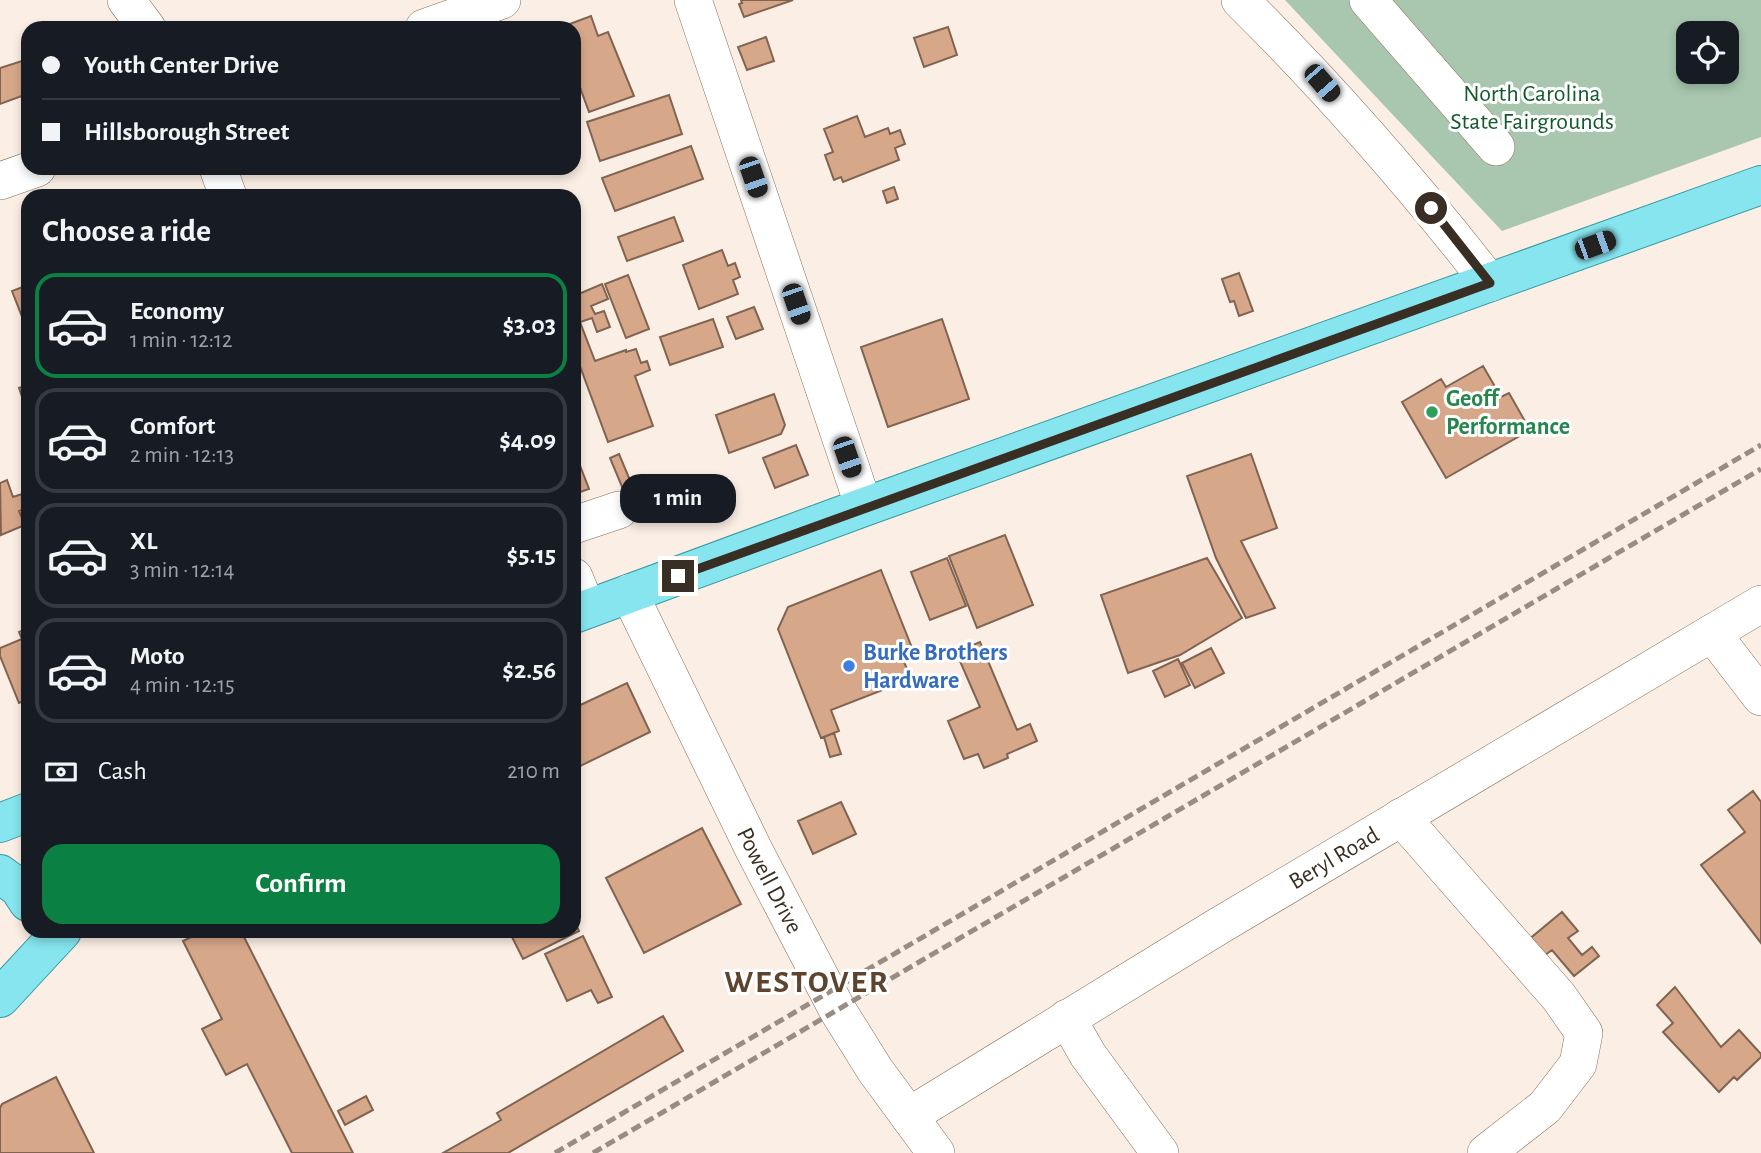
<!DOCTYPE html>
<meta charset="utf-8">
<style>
:root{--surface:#171b24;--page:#20242c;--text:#f1f3f6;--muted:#9ea1a6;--line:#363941;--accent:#0b8043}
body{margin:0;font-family:"Alegreya Sans",sans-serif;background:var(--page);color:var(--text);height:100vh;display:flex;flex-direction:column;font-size:26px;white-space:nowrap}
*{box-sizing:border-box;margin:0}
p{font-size:23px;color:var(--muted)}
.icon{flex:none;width:38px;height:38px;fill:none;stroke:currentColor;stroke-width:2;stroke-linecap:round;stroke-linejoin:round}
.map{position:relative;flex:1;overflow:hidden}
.sheet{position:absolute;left:21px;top:189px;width:560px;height:749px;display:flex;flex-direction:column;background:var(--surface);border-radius:21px;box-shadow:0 4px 10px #0003}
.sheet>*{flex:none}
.top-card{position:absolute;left:21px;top:21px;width:560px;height:154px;border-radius:21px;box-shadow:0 4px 10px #0003;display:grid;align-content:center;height:154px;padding:0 21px;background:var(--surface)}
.fabs{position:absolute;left:1676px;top:21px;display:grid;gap:14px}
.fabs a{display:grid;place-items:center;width:63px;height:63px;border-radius:14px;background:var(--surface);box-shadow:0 4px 10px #0003;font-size:35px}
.end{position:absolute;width:32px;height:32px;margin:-16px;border:9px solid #392e24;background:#fff;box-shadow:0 0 0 4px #fff}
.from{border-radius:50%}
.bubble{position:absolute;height:49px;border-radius:21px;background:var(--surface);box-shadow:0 4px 10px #0003;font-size:23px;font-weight:700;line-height:49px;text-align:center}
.car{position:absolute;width:21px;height:42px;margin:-21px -10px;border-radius:9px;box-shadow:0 0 5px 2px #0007;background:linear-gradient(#222 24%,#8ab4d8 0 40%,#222 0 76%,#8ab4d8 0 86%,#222 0)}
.top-card b{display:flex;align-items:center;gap:24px;height:66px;font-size:26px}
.top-card b+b{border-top:2px solid var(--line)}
.top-card i{width:18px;height:18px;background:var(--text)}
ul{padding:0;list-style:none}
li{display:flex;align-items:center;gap:21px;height:105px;margin:0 14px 10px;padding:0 7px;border:4px solid var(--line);border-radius:21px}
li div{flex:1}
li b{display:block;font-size:26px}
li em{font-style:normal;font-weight:700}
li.current{border-color:var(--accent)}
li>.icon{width:63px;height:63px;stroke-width:1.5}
h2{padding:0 21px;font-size:32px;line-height:84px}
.pay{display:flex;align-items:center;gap:18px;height:77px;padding:0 21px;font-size:26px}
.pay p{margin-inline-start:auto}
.cta{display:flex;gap:14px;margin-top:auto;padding:14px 21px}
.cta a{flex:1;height:80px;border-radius:21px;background:var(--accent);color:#fff;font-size:28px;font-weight:700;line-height:80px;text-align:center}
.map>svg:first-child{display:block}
.green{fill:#a8c7ae;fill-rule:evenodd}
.building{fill:#d7a78a;stroke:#816351;stroke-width:2}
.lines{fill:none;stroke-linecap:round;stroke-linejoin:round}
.minor-casing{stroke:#886d56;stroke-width:38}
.major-casing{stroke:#3699a0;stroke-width:40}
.minor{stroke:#fff;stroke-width:37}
.major{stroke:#86e5ee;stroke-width:38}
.rail{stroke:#998d83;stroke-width:5;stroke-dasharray:10 5;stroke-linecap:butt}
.route{stroke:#392e24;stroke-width:9}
.leisure-dot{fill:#2e9e5b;stroke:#fff;stroke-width:2.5}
.shop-dot{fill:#3f7fe0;stroke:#fff;stroke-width:2.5}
.labels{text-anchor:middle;stroke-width:6;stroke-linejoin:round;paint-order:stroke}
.park-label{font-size:24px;fill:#13592c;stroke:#fff}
.leisure-label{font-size:24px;font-weight:bold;fill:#27864d;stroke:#fff;text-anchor:start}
.shop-label{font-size:24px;font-weight:bold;fill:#366cbe;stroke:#fff;text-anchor:start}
.street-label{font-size:24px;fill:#392e24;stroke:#fff}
.district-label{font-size:32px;font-weight:bold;letter-spacing:2px;fill:#5d442e;stroke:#fff}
</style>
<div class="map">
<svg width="1761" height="1153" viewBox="0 0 1761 1153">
<rect width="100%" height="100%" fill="#fbeee4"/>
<path class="green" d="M1285,0h476v137l-259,94zM1689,33h38v39h-38z"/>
<path class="building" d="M741,0h52l-49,17 -5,-13 3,-1z
M591,16l7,20 10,-4 26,64 -45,16 -15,-41v-43h-15z
M948,27l9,28 -33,12 -10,-29z
M766,37l8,24 -27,9 -9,-23z
M28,59v37l-1,-2 -27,10v-36z
M669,95l13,39 -82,27 -13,-39z
M857,116l8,21 23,-9 2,6 10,-4 5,14 -10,4 4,12 -56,22 -2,-5 -7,3 -9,-25 8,-3 -9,-23z
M691,146l12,33 -88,32 -13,-33z
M894,187l4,12 -11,4 -4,-12z
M674,217l9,24 -56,20 -9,-24z
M722,250l6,16 7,-3 5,14 -7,3 5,14 -39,15 -16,-44z
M1239,273l14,38 -14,5 -5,-15 -4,1 -8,-23z
M628,275l21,54 -23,9 -21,-54z
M602,284l6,15 -17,7 4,8 9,-3 6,16 -13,5 -5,-14 -12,4 15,39 31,-11v2l10,-3 5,14 6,-2 3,9 -15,6 18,50 -45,16 -34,-92v-54z
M28,285v47l-16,-41z
M754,307l9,22 -27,10 -9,-22z
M713,319l10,28 -53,18 -10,-28z
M942,319l27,80 -81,28 -27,-80z
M1483,366l18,31 8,-4 21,37 -84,48 -44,-76 39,-23 5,8z
M28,385v29l-9,-26z
M774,394l11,31 -4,9 -52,19 -13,-38z
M796,445l12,30 -33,13 -12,-30z
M574,450l15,39 -15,5z
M619,454l23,55 -9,4 -23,-55z
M1251,454l26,74 -36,13 34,67 -29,10 -30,-60 -29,-82z
M7,480l6,17 9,-3 5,14 -8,3 6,14 -24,10 -1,-52z
M1005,535l28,70 -56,23 -28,-72z
M947,558l19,48 -36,14 -19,-48z
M1207,558l35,60 -62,37 -52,18 -27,-78z
M881,570l31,78 -12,4 11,27 -80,31 8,21 -18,7 -43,-109 10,-22z
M28,628v71l-9,4 -19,-47v-8l22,-9 -3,-7z
M980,642l37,88 13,-6 7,17 -30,13 1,4 -24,10 -6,-14 -14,5 -16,-38 32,-14 -24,-55z
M1211,648l13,25 -29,15 -13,-25z
M1178,659l12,26 -25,12 -12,-26z
M627,683l23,49 -76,37v-61z
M834,733l7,21 -11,3 -6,-20z
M1753,791l8,11v141l-60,-78 44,-33 -17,-22z
M841,802l15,32 -43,20 -15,-33z
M702,828l39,76 -97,49 -38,-75z
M1562,912l16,19 -10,7 14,17 10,-8 7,9 -25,20 -22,-26 -11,8 -14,-17z
M574,920l5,11 -56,28 -14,-28h65z
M203,931h38l112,222h-61l-45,-89 -21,11 -24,-46 20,-10 -39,-78z
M583,936l29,61 -14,6 -7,-13 -24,11 -22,-47z
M1675,987l46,60 18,-17 22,24v3l-24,23 -3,-3 -15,15 -56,-60 10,-9 -16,-18z
M663,1016l20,35 -175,102h-65l58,-33 -4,-7z
M56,1077l38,76h-94v-45l2,-4z
M366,1096l7,14 -28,15 -7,-14z"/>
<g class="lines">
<g class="minor-casing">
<g id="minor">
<path d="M126,0l21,28"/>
<path d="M693,0l171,507"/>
<path d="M1240,0c90,89 172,183 250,283"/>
<path d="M1368,0l128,147"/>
<path d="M424,28l78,-28"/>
<path d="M218,168l10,28"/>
<path d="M0,181l37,-13"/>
<path d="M574,525l45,-15"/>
<path d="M574,577l13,32"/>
<path id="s1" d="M629,593l125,257 83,159 38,61 61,83"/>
<path d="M1712,633l49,64"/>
<path d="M1401,817l158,180 25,36 -6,31 -33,43 -59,46"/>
<path d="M1067,1018l21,37 72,98"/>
<path id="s2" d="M909,1116l308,-189 544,-323"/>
</g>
</g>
<g class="major-casing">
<path id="major" d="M574,614l290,-107 897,-322
M0,823l28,-11
M0,874l19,14 9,14
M0,998l62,-67"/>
</g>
<use href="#minor" class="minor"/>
<use href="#major" class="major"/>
<path class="rail" d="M555,1153l1206,-708
M593,1153l1168,-684"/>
</g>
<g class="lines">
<path class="route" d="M678,576l812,-293 -59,-75"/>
</g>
<circle class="leisure-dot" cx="1432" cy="412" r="7"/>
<circle class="shop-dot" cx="849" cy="666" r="7"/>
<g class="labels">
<g class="park-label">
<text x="1532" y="101">North Carolina<tspan x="1532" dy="28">State Fairgrounds</tspan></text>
</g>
<g class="leisure-label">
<text x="1446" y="406">Geoff<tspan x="1446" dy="28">Performance</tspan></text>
</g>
<g class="shop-label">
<text x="863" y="660">Burke Brothers<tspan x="863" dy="28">Hardware</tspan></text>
</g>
<g class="street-label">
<text dy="8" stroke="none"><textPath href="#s2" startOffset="497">Beryl Road</textPath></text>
<text dy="8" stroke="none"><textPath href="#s1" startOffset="320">Powell Drive</textPath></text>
</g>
<g class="district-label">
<text x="807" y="992">WESTOVER</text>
</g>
</g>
</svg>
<div class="fabs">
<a><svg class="icon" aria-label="locate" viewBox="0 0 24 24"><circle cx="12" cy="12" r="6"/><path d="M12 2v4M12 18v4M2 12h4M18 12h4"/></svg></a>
</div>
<i class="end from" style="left:1431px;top:208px"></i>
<i class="end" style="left:678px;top:576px"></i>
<div class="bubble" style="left:620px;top:474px;width:116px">1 min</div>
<i class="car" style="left:1322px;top:83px;rotate:139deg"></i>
<i class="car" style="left:753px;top:177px;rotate:161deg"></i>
<i class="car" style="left:1595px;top:245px;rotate:70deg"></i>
<i class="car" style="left:796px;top:304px;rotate:161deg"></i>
<i class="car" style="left:847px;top:457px;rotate:161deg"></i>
<div class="top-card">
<b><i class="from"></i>Youth Center Drive</b>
<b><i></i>Hillsborough Street</b>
</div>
<section class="sheet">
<h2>Choose a ride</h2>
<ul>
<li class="current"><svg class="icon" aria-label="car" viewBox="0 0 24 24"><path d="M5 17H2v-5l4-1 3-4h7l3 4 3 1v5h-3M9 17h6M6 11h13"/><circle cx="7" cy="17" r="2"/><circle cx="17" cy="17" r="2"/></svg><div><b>Economy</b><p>1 min · 12:12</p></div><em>$3.03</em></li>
<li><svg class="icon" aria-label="car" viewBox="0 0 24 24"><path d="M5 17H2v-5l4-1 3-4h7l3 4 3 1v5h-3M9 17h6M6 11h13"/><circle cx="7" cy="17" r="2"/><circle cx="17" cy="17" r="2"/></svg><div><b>Comfort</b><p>2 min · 12:13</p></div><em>$4.09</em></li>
<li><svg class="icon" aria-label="car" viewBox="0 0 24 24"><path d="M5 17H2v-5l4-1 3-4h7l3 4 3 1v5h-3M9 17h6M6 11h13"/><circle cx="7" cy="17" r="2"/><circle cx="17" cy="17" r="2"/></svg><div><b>XL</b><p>3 min · 12:14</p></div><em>$5.15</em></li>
<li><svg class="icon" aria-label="car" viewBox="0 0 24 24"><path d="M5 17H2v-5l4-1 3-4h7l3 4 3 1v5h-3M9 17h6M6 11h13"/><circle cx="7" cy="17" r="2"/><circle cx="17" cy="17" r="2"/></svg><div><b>Moto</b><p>4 min · 12:15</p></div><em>$2.56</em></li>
</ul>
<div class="pay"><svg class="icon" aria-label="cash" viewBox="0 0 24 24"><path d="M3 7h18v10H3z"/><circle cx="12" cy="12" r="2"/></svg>Cash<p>210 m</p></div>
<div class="cta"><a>Confirm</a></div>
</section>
</div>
